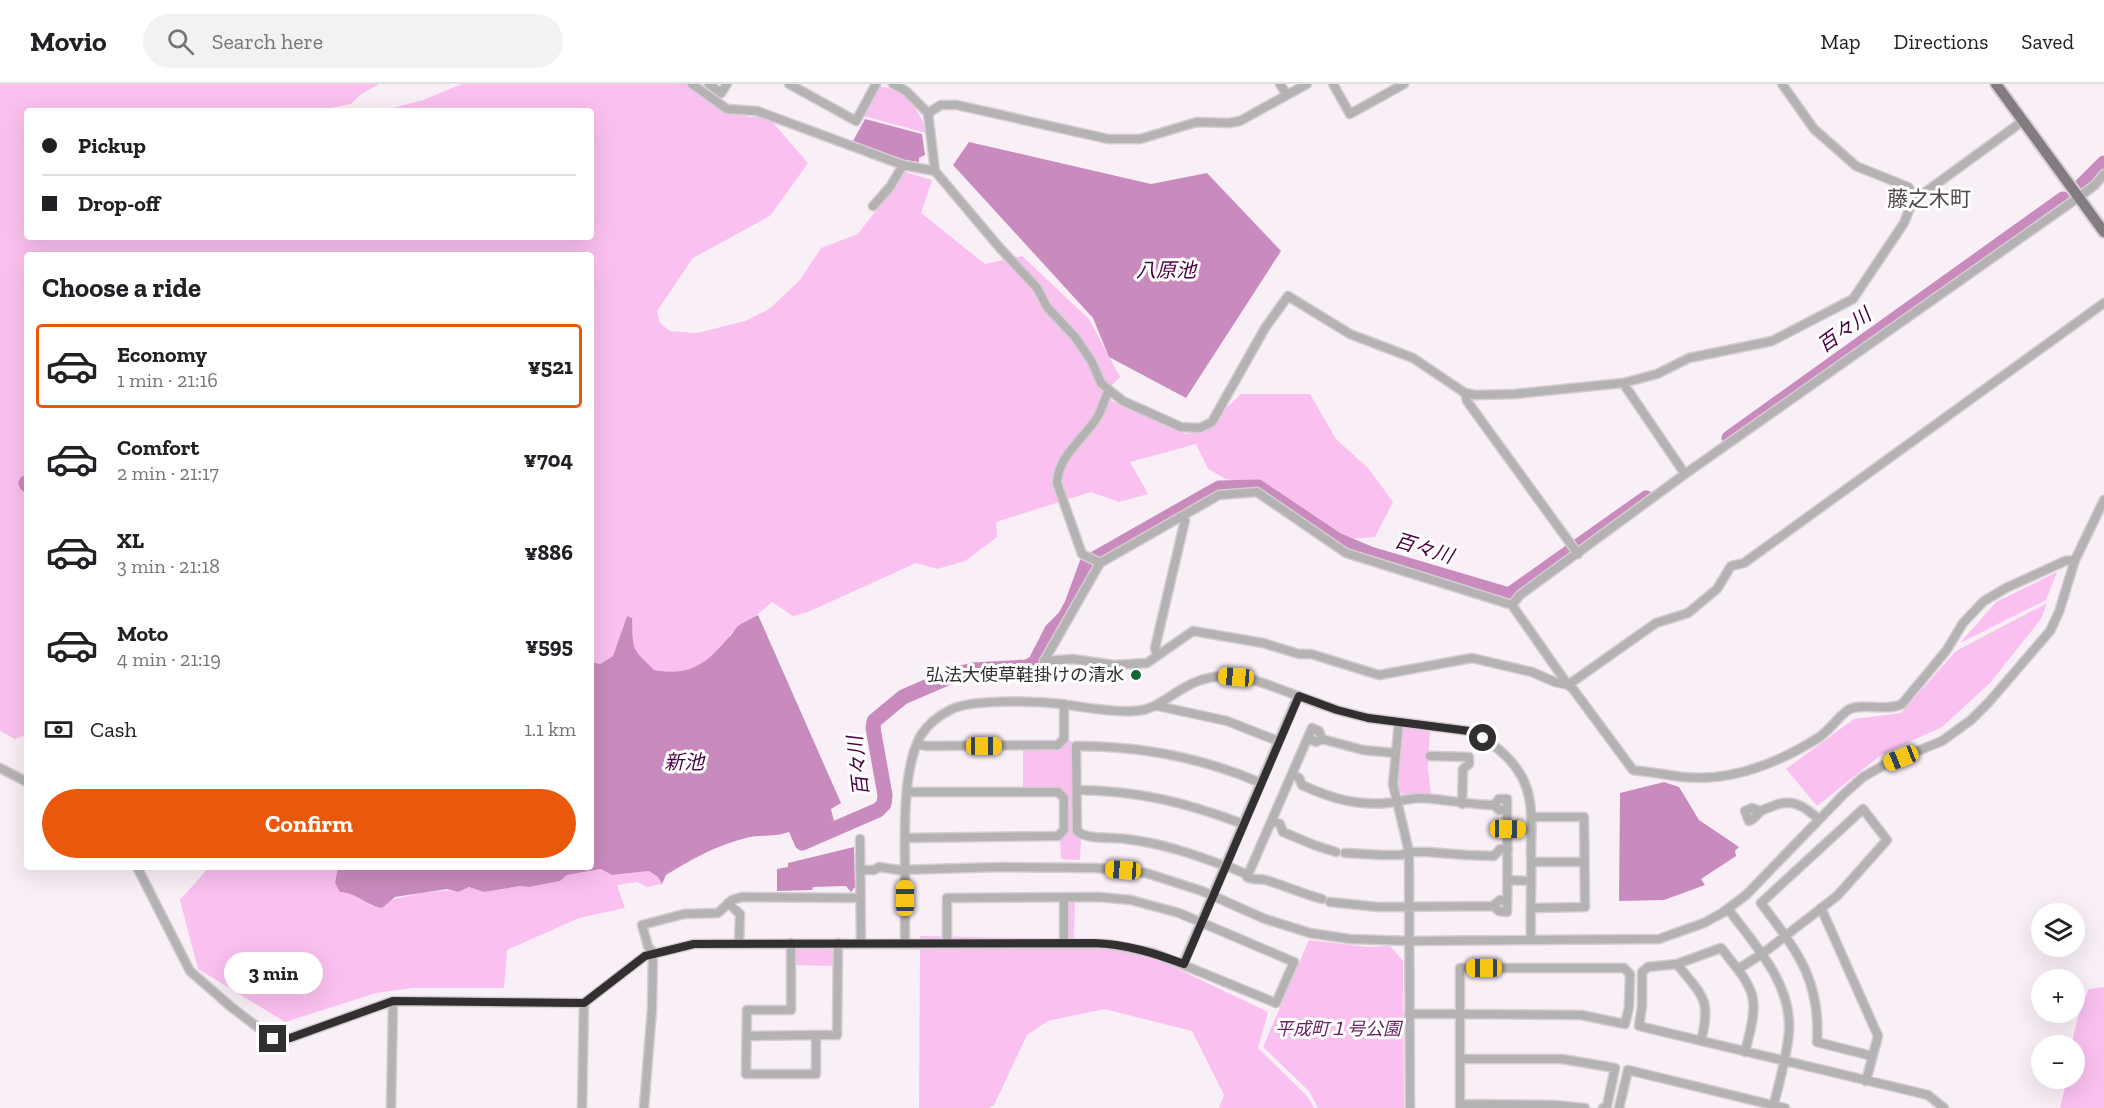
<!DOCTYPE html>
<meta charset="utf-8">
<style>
:root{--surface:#fff;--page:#f2f2f2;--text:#202124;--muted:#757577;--line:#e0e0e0;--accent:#ea580c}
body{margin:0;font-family:"Zilla Slab","Noto Sans JP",serif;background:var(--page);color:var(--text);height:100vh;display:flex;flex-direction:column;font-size:22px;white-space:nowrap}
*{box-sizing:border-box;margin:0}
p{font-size:20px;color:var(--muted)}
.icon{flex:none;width:33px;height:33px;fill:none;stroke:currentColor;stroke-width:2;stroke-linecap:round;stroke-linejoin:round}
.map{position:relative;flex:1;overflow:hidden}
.drawer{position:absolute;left:24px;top:168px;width:570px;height:618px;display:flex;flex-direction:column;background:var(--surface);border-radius:6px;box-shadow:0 6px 24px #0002}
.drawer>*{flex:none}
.top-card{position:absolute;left:24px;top:24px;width:570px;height:132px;border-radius:6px;box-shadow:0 6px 24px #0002;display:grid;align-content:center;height:132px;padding:0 18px;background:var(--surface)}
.fabs{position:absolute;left:2031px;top:819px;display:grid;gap:12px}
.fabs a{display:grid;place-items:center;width:54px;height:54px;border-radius:50%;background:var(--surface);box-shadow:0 6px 24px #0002;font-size:30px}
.end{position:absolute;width:27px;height:27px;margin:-14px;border:8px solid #322f31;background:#fff;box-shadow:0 0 0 3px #fff}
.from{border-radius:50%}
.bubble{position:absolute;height:42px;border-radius:21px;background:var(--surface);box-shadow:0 6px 24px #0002;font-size:20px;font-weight:700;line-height:42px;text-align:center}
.car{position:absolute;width:18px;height:36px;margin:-18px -9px;border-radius:8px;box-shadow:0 0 4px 2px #0007;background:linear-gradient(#f5c518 24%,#345 0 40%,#f5c518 0 76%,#345 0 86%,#f5c518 0)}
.top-card b{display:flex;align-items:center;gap:21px;height:57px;font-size:22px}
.top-card b+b{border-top:2px solid var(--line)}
.top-card i{width:15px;height:15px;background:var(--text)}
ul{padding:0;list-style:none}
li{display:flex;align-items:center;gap:18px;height:84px;margin:0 12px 9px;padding:0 6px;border:3px solid transparent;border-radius:6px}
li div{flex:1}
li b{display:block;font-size:22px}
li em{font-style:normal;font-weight:700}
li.selected{border-color:var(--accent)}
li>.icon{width:54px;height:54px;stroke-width:1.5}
h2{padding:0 18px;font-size:27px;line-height:72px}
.pay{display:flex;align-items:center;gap:15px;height:66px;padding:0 18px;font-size:22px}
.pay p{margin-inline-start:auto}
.action{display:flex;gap:12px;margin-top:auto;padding:12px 18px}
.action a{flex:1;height:69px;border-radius:36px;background:var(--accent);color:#fff;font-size:24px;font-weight:700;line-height:69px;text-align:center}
header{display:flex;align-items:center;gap:36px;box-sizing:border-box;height:84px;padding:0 30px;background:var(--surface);border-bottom:2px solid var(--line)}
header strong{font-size:28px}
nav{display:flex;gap:33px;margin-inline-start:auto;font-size:21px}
.search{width:420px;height:54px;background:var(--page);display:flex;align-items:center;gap:15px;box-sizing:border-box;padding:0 21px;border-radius:33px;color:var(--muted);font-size:22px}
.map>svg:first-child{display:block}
.green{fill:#fac0ef}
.water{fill:#c98bbd}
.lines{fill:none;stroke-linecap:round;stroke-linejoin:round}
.river{stroke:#c98bbd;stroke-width:15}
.minor-casing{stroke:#d5cdd3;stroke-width:11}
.major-casing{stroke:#d5cdd3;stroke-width:14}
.minor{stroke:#b5b2b4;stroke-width:8}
.major{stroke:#827b80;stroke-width:10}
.route{stroke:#322f31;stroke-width:8}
.poi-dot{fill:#126738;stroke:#fff;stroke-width:2}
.labels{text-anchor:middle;stroke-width:6;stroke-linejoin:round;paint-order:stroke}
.poi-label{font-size:18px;fill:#322f31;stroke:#fff;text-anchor:end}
.park-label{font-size:18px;font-style:italic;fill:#6b2262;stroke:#fff}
.water-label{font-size:20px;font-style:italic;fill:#4b0043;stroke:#fff}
.quarter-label{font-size:21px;fill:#50494e;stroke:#fff}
</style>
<header>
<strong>Movio</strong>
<div class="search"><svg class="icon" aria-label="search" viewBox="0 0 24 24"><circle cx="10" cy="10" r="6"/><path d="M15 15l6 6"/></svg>Search here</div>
<nav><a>Map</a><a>Directions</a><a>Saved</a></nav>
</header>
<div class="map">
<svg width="2104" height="1024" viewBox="0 0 2104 1024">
<rect width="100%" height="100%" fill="#f9f0f7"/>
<path class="green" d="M0,0h379l-19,11 -9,9 -35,7h-289v126h564v-126h-209l41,-11 39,-16h230l56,33h20l40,46 -38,53 -77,42 -36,53 3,12 10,8 27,2 48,-12 24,-12 30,-28 22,-33 37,-14 47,-62 27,8 -11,33 64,51 37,-8 67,63 31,58 -19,19 85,38 16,-3 39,-37h69l26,45 32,29 25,34 -18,35 -29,2 -28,-5 -57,-49 -35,-6 -18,-10 -12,-25 -66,18 18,32 -29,8 -28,-10 -95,30 1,15 -32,24 -28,8 -21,-6 -108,49 -15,4 -21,-14c-7,6 -14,13 -22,18 -5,3 -11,5 -15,9 -26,31 -38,48 -81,41 -5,-6 -13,-12 -17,-18 -6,-7 -4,-24 -5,-33l-5,-3 -14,40 -13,8 -9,-2v-407h-564v479l-12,5 -15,-8z
M879,3c23,-2 44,26 47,46l-62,-17z
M2057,488l-11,28 -86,43 36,-41z
M2047,519l-6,16 -51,64 -48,44 -61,28 -64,51 -31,-37 68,-50 47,-6 55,-62z
M1406,643l24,3 -2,38 3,27h-27l-6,-6 4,-57z
M1068,656l5,2 1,91 7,7 -1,20 -19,-1 -1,-18 8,-9v-37l-9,-8h-36v-38l37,1z
M209,783h129l-3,16 37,23c20,-7 66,-19 86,-14l11,-5 15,5 36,-6 9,1 30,-6 8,-6 34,-6 11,6 37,-4 9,6 4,7 -15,3 -10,-5 -20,3 8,23 -46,10 -72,32 -3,38h-91l-37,5 -91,29 -87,-53 -18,-69z
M1067,816l8,1 -1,38 43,1 151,72 -10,36 49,48 7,12h-95l5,-13 -32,-64 -88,-22 -56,12 -21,14 -33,70 -5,3h-70l1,-172 147,3z
M1309,856l60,7 21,-1 13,15 1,147h-86l-9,-17 -46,-44z
M799,862h31l3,5v15l-39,-1 1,-15z
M2104,903v121h-44l7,-29 7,-1v-32l-3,-1 11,-42 7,-14z"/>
<path class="water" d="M865,35l57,15 3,21 -6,3v4l-20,-3 -46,-18z
M969,58l182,42 56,-11 74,78 -95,147 -77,-41 -16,-39 -140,-153z
M758,531l83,188 -10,6 3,12 -38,20 -5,-10c-15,7 -30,3 -45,7 -29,7 -56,22 -80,37l-4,9 -4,-7 -9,-6 -37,4 -11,-6 -34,6 -7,6 -31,6 -9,-1 -36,6 -15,-5 -11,5 -11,-3 -52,8 -13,11c-17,-3 -24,-15 -42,-16l-5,-9 3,-16h253v-205l9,2 13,-8 14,-40 5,2c1,10 -1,26 5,34 4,6 12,12 17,18 36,6 51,-5 74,-32 4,-3 6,-8 9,-11 6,-5 14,-8 21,-12z
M1664,698l15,5 20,33 40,27 -4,4 1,5 -35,23 4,6 -41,15 -45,1 1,-108z
M854,763l1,40 -4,5 -5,-6 -33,1 -1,3 -35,1v-22l11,-2v-4z"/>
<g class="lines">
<path class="river" d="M2081,102l23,-23
M1729,354l334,-239
M26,399l1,2
M793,738l9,21 76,-33 6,-6 1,-9 -12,-67 1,-7 29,-24 51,-22 19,-5 53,-3 9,-4 17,-33 13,-13 7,-13 15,-41 132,-75 39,-1 79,53 33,14 139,41 137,-97"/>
<g class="minor-casing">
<path id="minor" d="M692,0l35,25 30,2 146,54 32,6 64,76 38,41 10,19 28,30 17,25 9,21 8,7 14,11 58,26 19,1 12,-6 53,-94 23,-32 62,38 63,24 52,35 11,2 39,-1 108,-11 34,-9 32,-16 83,-17 81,-42 51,-76 11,-28 9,-2 99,-72
M709,0l12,9 6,-9
M789,0l67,37 20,-37
M893,0l13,7 22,22 7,58
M1280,0l7,11
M1333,0l17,30 54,-30
M1782,0l32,45 42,37 52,21 7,8
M928,29l13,-8h16l151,34h32l57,-17 32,1 11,-2 67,-37
M873,122l17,-19 13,-22
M1623,299l62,91
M1465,309l2,8 111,153
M1100,479l-18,-9 -25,-71c1,-28 28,-45 41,-67 4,-8 7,-18 11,-26
M1512,521l8,-10 165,-121 394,-277 16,-12 9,-11
M1157,571l-2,-7 30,-128 -1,-5
M1044,577l56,-98 119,-68 38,-3 89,61 166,52 56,80 5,4 60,81c17,2 34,5 50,7 48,5 95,-14 135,-39 11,-7 19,-20 30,-28 14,-8 38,2 54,-6l44,-53 17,-28 21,-22 22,-13 59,-27 10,-1
M1044,577l29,-2 41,6 33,-2 46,-32 70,12 36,11h12l68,21 93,-17 60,14 23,10 13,3 88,-62 32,-10 29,-24 14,-23 13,-3 360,-260
M1298,612l39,14 31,8 101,13c28,13 54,35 60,66 4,18 2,37 2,55 1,29 -1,58 0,87
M1158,622l69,15 51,20
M1399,638l-6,62 16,68 1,256
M1308,654l8,4 6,-3 -3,-8 -7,-3 -65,149c8,4 12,1 19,3 19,6 37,14 56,19
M1322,655l41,11 32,3
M917,660l9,2 132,-1 6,-6v-35
M1430,672l39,1v7l-6,5 -1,35
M0,684l27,14
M1292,690l7,4 3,7c28,13 54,21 85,18 11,-1 22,-5 33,-5 24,1 49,7 74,7
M1077,706c62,1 108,12 166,34
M1760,727l-8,-3 -7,3 4,10c6,-2 6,-5 11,-9 3,-3 9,-4 13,-6 19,-8 32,0 46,14
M1272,737l8,3 3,8 31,13 22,7
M1508,745l23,1
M905,754l153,-2 6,-6v-32l-6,-6h-150
M860,755l1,104
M1345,769l37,2h19l8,-3h18l39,3 28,1 6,-7h8
M1531,778h53
M1225,781l23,10
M1225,782c-32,-12 -64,-23 -99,-27 -13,-2 -39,1 -49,-8l-1,-85c65,0 125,11 185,37
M137,783l53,104 40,35 43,33 17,-1 103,-37 191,2 61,-47 49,-12h414l46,9 122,50 18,-41 -115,-49 -48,-13 -32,-3 -152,1v44
M860,786h14l5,-3 20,3 101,-3 96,1 50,5 56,18 63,28 45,14 40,6 59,2 250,-2 45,-16 18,-10 24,-18 98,-101 19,-17 23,-13 56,-23 29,-21 18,-18 61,-71 9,-19 16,-52 29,-60
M1508,796l23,1
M1064,814v45
M1507,817l-7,-1 -7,6 6,5 8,1c1,-38 0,-75 0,-113h-8l-5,6 5,5h8
M1330,818l48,5 115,-1
M728,819l12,11 -1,29
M1531,824l54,-1 -1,-90h-52
M1821,824l57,128 -12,45
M1728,825c26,35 64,74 61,122 -2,26 -10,52 -16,77
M791,859v67h-44l-1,64h70v-39h21l1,-92
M905,859c0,-25 0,-49 0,-73 0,-38 -3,-101 16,-135 7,-11 19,-20 31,-26 17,-8 62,-8 81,-7 34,0 67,11 100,9 20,0 32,-12 49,-22 39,-25 77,-8 116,7l-115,268
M1677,880c25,32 35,34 24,77
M1460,884h164l6,6 -1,33 -4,17 -44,-9 -121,-1z
M1738,885l24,-15 75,-58 50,-56 -24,-31 -102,94c35,47 60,76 56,139l55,14
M1409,930h51v94
M747,952l69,-1
M1745,968c15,-57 12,-59 -24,-104l-44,16 -29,3 -6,5v34l-3,20 289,69 16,13
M1460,975h102l53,9 -8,38 -4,2
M1460,1020l93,1 32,3
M391,1024l2,-107
M582,1024l2,-105
M644,1024l8,-99 1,-56 -5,-7 -6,-21 42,-11 34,-1 14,-13 10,-3 118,1
M1619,1024l9,-38 157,38"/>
</g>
<g class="major-casing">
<path id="major" d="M1996,0l108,148"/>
</g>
<use href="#minor" class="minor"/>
<use href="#major" class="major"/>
</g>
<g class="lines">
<path class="route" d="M273,955l17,-1 103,-37 191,2 61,-47 49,-12 400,-1c32,1 60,10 90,21l115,-268 38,14 31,8 101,13 14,7"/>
</g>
<circle class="poi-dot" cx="1136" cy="591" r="6"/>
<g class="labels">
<g class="poi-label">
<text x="1124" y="597">弘法大使草鞋掛けの清水</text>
</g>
<g class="park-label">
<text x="1338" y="951">平成町１号公園</text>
</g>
<g class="water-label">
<text x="1166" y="193">八原池</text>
<text transform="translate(1844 246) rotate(-36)" y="7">百々川</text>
<text transform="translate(1424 464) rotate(17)" y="7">百々川</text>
<text x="684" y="685">新池</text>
<text transform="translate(858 682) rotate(-97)" y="7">百々川</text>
</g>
<g class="quarter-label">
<text x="1929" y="122">藤之木町</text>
</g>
</g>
</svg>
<div class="fabs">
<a><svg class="icon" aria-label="layers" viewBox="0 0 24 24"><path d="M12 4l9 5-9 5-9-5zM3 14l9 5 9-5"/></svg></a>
<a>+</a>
<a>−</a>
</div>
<i class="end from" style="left:1483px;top:654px"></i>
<i class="end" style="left:273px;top:955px"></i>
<div class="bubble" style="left:224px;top:868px;width:99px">3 min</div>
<i class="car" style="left:1236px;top:593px;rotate:275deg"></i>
<i class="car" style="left:984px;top:662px;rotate:90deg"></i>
<i class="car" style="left:1901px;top:674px;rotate:248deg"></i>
<i class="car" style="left:1508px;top:745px;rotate:91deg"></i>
<i class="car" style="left:1123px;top:786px;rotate:274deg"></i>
<i class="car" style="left:905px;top:814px;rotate:0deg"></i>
<i class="car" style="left:1484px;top:884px;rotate:270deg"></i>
<div class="top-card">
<b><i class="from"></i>Pickup</b>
<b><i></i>Drop-off</b>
</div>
<section class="drawer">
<h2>Choose a ride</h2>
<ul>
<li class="selected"><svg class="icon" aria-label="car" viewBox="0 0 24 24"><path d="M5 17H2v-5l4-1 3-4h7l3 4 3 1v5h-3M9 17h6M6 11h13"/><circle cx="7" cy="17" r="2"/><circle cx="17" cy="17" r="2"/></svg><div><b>Economy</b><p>1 min · 21:16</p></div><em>¥521</em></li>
<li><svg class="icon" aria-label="car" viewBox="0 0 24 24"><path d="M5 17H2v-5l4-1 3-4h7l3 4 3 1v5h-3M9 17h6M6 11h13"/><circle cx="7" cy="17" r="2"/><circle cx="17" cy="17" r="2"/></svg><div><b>Comfort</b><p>2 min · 21:17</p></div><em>¥704</em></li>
<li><svg class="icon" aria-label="car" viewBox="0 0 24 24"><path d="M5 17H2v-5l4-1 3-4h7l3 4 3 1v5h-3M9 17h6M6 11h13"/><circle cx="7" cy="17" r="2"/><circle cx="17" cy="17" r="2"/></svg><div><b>XL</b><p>3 min · 21:18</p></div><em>¥886</em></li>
<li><svg class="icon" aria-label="car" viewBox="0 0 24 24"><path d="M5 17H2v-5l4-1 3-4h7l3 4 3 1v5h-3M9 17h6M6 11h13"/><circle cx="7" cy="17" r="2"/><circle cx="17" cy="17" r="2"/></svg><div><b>Moto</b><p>4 min · 21:19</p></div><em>¥595</em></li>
</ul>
<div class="pay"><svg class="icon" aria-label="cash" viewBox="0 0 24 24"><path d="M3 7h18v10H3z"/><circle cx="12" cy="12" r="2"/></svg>Cash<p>1.1 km</p></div>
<div class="action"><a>Confirm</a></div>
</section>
</div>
